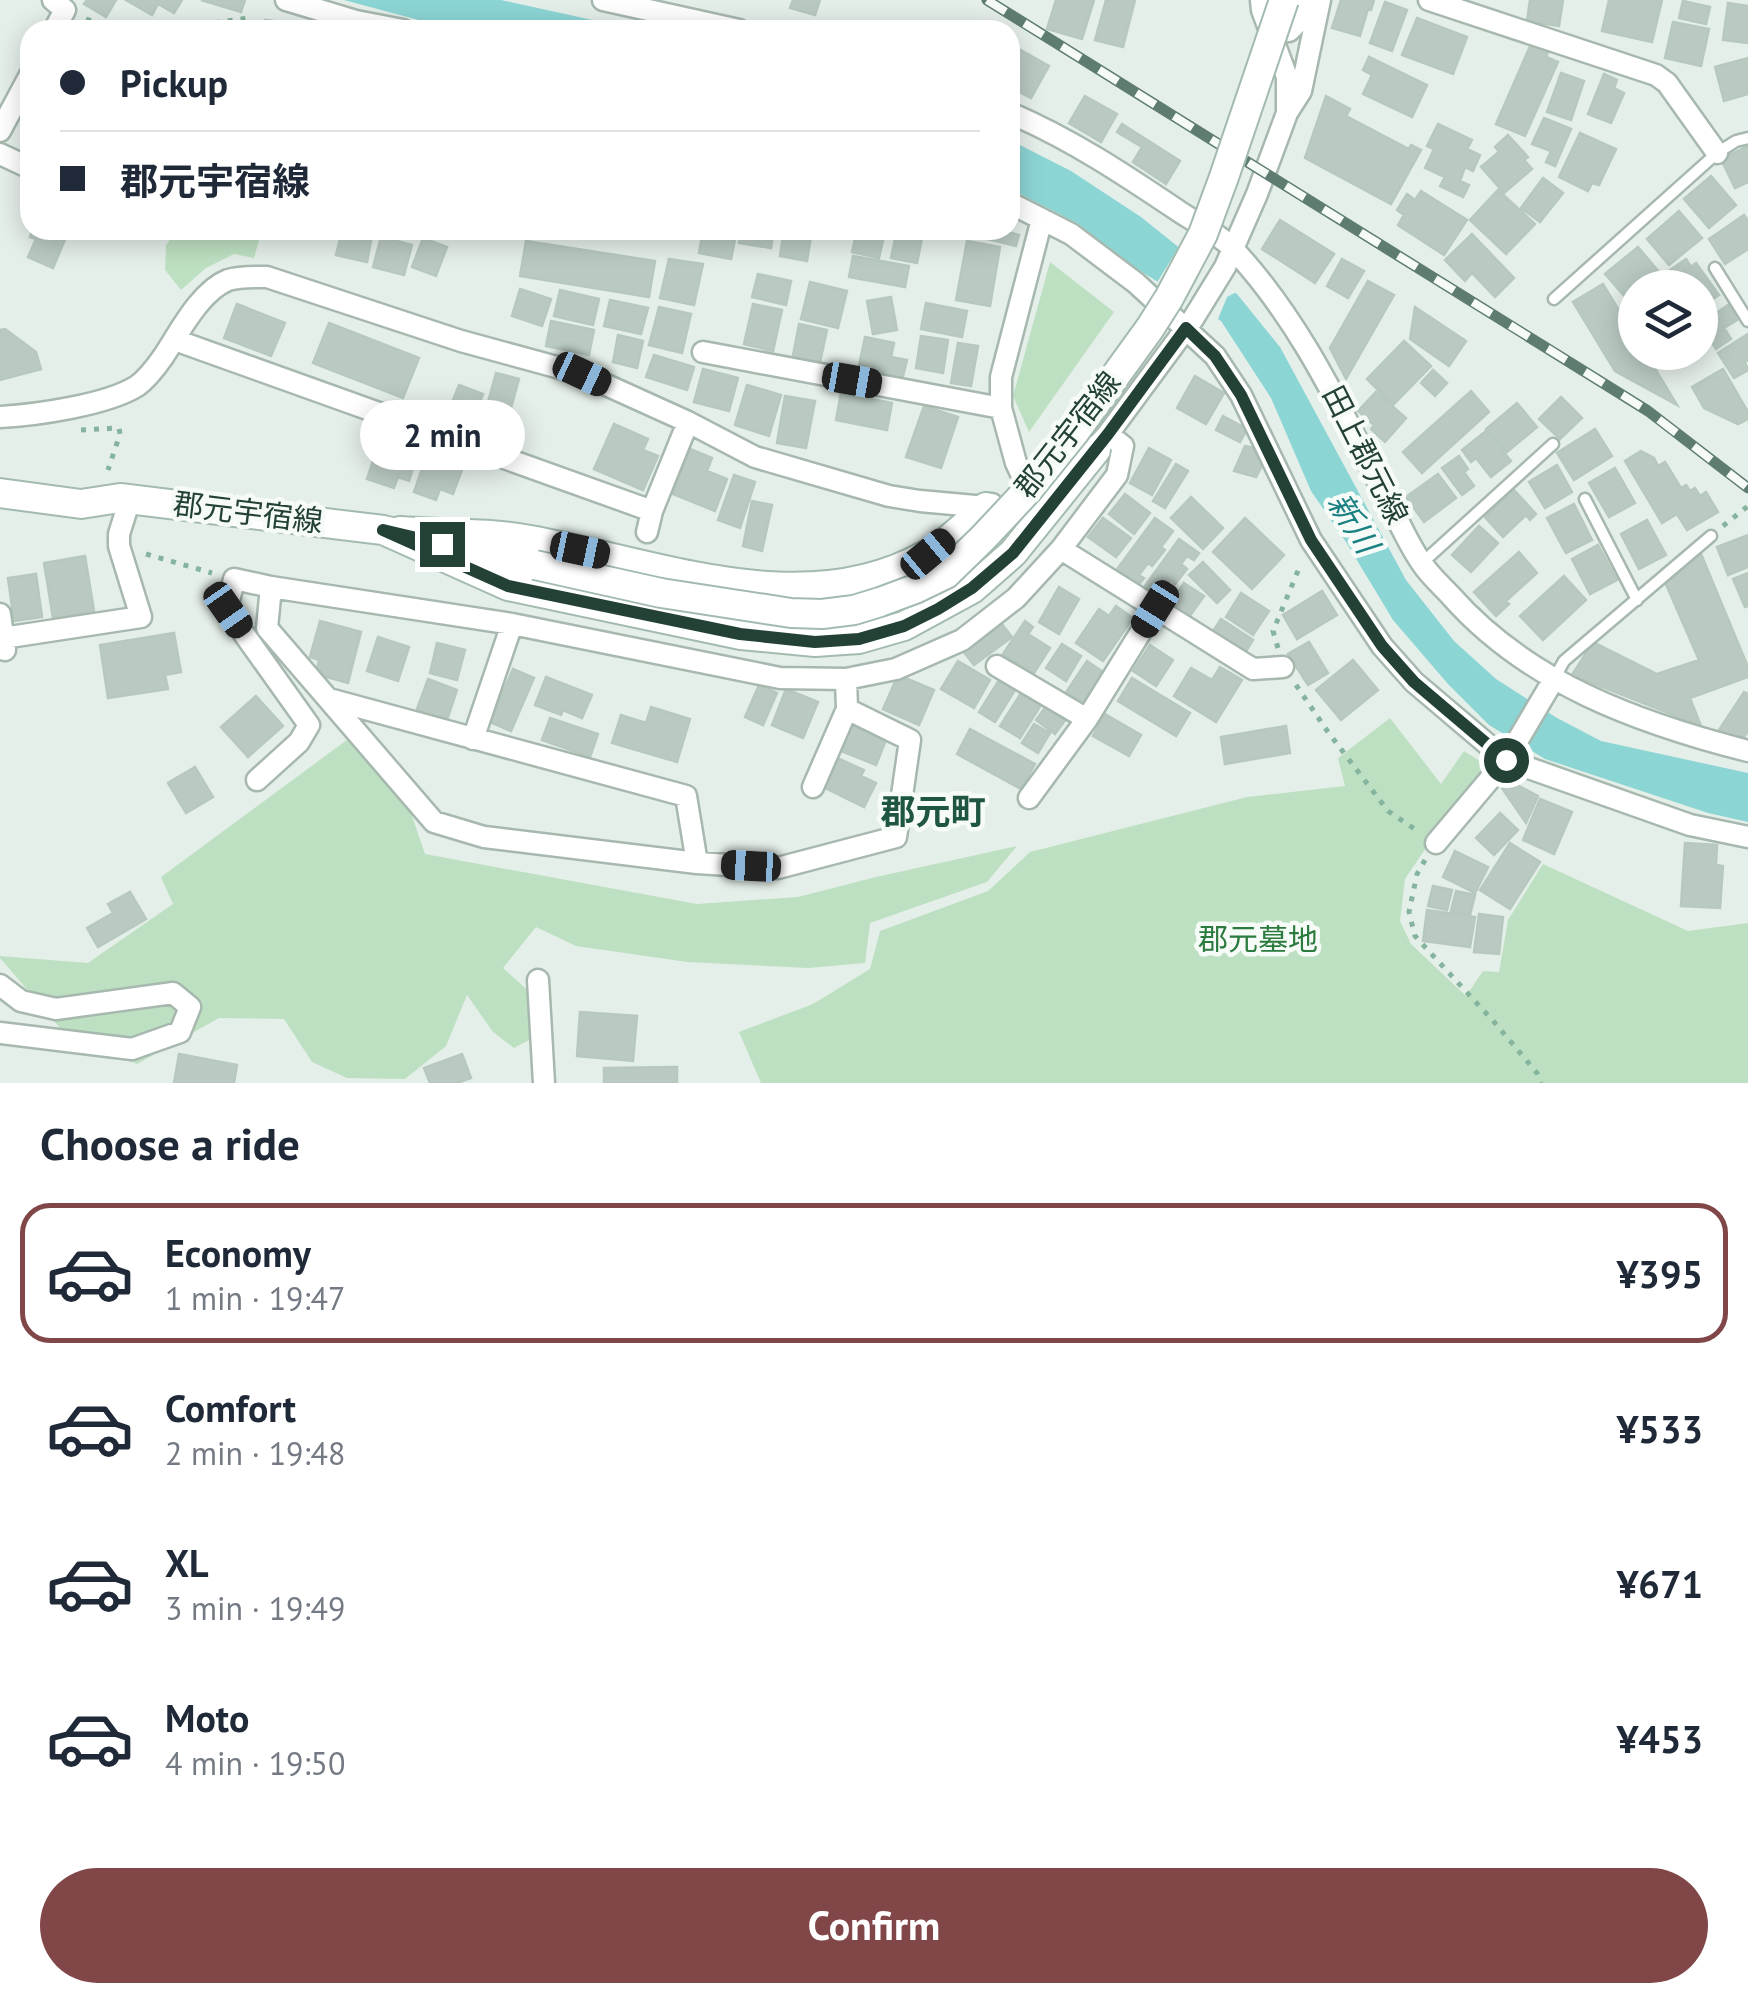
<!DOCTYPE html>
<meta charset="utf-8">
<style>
:root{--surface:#fff;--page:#f2f2f3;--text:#1f2937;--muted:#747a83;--line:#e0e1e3;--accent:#804648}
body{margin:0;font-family:"PT Sans","Noto Sans JP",sans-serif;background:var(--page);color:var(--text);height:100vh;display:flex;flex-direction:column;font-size:38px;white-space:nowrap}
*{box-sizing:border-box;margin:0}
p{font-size:32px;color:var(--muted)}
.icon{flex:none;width:55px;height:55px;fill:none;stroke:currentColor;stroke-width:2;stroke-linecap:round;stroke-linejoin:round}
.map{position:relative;height:1083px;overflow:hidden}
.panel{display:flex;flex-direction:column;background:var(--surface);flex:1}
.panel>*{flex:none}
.guide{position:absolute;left:20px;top:20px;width:1000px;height:220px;border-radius:30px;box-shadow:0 5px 25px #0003;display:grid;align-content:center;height:220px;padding:0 40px;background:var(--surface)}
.controls{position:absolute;left:1618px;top:270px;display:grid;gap:20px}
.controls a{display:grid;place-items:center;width:100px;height:100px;border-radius:50%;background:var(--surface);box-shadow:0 5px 25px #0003;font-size:50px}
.end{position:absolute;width:45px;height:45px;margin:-22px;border:12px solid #234235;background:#fff;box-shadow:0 0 0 5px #fff}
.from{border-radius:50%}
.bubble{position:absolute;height:70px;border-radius:35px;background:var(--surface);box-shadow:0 5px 25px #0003;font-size:32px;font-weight:800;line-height:70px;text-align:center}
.car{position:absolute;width:30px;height:60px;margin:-30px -15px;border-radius:12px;box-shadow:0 0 8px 2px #0007;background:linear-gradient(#222 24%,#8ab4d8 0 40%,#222 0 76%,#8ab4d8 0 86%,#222 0)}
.guide b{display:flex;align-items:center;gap:35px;height:95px;font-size:38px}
.guide b+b{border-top:2px solid var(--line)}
.guide i{width:25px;height:25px;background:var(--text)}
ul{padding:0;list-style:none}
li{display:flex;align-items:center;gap:30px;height:140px;margin:0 20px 15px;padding:0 20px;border:5px solid transparent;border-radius:30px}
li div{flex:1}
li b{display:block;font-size:38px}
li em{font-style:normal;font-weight:800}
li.current{border-color:var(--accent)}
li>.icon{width:90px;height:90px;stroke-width:1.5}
h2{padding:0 40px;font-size:45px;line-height:120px}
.cta{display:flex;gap:20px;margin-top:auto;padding:20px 40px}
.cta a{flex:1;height:115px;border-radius:60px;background:var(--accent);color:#fff;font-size:40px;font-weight:800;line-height:115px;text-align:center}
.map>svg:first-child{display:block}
.green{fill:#bee0c2}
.water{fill:#8cd5d5}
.pier{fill:#e5efe9}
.building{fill:#bacac2;stroke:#b7c9bf;stroke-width:2.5}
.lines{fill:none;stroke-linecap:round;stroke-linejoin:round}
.lane-casing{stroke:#a7b8af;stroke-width:15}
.street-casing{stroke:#a7b8af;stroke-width:25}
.secondary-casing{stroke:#a3bbaf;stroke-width:32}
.path{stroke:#85b49e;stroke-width:5;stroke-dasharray:5 8;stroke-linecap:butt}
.lane{stroke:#fff;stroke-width:10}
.street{stroke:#fff;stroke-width:20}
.secondary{stroke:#fff;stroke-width:28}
.rail-casing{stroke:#5e7d70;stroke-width:11}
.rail{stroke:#f7fbf8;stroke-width:8;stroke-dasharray:22;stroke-linecap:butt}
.secondary-bridge-casing{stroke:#a3bbaf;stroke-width:32;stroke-linecap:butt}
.secondary-bridge{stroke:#fff;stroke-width:28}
.route{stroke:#234235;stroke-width:12}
.labels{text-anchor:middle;stroke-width:9;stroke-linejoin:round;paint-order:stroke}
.street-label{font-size:30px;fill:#234235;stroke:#f7fbf8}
.park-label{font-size:30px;fill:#2b7b3e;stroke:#f7fbf8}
.water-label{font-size:32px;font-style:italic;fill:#1a8081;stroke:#f7fbf8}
.quarter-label{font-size:35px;font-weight:bold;fill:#1e5640;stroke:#f7fbf8}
</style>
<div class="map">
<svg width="1748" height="1083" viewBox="0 0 1748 1083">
<rect width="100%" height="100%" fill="#e5efe9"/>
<path class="green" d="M177,230h85l-8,28 -20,-4 -28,14 -25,22 -16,-20 1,-25z
M1050,262l64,50 -85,120 -16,-36z
M1390,718l51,66 23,-33 24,15 -44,55 -39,58 -5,42 11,23 55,52 17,-25 16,1 9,-52 35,-56 145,67 60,-8v160h-987l-22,-51 74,-28 57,-35 10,-38 108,-40 42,-39 217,-55 98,-11 -7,-28z
M355,734l53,70 17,50 272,50 101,-7 78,-20 141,-31 -30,36 -117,41 -5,40 -57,5 -121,-6 -111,-16 -40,-19 -33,41 39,35v30l-28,15 -21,-16 -26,-37 -21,51 -41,33 -58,-1 -35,-16 -28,-43 -65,-1 -82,46 -77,-36 -60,-70v-2l88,7 85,-59 -12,-27z"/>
<path class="water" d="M344,0h157l137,30h-182z
M1010,140l61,31 70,46 96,77 43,53 126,233 48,61 42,38 61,39 44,23 147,32v49l-40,-9 -163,-54 -56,-34 -41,-41 -55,-64 -47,-78 -35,-51 -40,-93 -50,-77 -87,-54 -57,-44 -67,-34z"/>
<path class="pier" d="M1181,243l59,47 -13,7 -11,27 -24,-15 -8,-8 -2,2 -27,-17z"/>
<path class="building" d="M87,0h29l-10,17 -22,-13z
M126,0h56l-8,13 -16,-9 -6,11z
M201,0h44l-4,12z
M793,0h27l-5,15 -25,-7z
M1056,0h38l-12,39 -35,-10z
M1106,0h29l-12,47 -28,-7z
M1341,0h33l-3,10 -3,-1 -8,27 -28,-8z
M1530,0h33l-4,26 -32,-5z
M1609,0h53l-10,42 -50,-11z
M1683,1l27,6 -4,17 -27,-6z
M1385,2l22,8 -15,41 -22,-8z
M1728,3l20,3v37l-25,-3z
M1417,18l50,19 -14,37 -51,-19z
M265,20l37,4v6h-38z
M1673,22l36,7 -8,37 -36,-8z
M1010,44l39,22 -18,32 -21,-11z
M1531,44l17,8 -2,5 12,5 -33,74 -29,-12z
M1369,57l58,28 -15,32 -49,-23 9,-19 -9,-5z
M1748,58v36l-24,7 -9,-34z
M1561,73l23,8 -13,39 -24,-8z
M1604,74l13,6 -3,8 10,5 -13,30 -23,-9z
M1085,96l32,18 -16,28 -32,-19z
M1326,96l24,13 -4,7 63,33 2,-4 10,5 -30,54 -86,-46z
M1544,118l27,11 -16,37 -9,-4 5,-11 -19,-7z
M1122,124l58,37 -14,23 -33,-22 9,-15 -25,-15z
M1438,124l34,16 -5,9 13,6 -7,16 -8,-4 -5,14 9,4 -6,12 -23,-11 5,-9 -20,-9 9,-19 -7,-3z
M1580,133l36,16 -17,36 -7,-2 -4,8 -29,-14z
M1508,135l20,22 -4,3 8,9 -28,24 -23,-26 18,-15 -4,-5z
M1748,146v36l-13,6 -14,-29z
M1711,176l25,29 -27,23 -25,-29z
M1543,178l20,15 -23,29 -19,-14z
M1498,190l37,34 -29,30 -36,-34z
M1421,191l46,29 -23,35 -46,-30 6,-10 -7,-5 10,-16 8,6z
M1679,211l23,27 -33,27 -22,-26z
M1744,215l4,6v28l-23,15 -16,-25z
M1280,220l54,34 -19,29 -53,-34z
M33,230h36l-16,38 -25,-11 8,-18 -6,-2z
M703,230h34l-6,29 -32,-6z
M742,230h32l-3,18 -32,-5z
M784,230h28l-5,31 -27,-5z
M857,230l28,1 -6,27 -27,-6z
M897,230l26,3 -6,30 -26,-5z
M982,230h27l-1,2 11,3 -3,11 -36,-9z
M1472,234l42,44 -19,19 -23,-24 -7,8 -20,-21z
M341,235l30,6 -4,21 -31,-7z
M381,237l31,8 -8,30 -31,-8z
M423,238l24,9 -11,29 -24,-9z
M526,241l129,20 -6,36 -129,-21z
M967,241l33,6 -10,59 -34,-6z
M1638,247l21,25 -19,16h-5v4l-8,7 -22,-25z
M853,256l56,10 -4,21 -56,-10z
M669,259l34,5 -9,41 -34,-7z
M1342,259l22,12 -16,27 -21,-12z
M1686,259l5,8 5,-4 23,32 -19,13v-20h-18l-12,-18z
M758,274l33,7 -5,24 -34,-8z
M1368,281l26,14 -48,84 -16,-31z
M810,282l37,9 -9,37 -37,-9z
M1603,284l32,53v15h10l32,53 -62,-34 -42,-69z
M520,289l31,10 -9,27 -30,-10z
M560,290l39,9 -6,26 -39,-9z
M891,297l6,33 -24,4 -6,-33z
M610,300l38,8 -7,26 -37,-8z
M926,303l41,8 -5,26 -41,-8z
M237,304l48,19 -14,33 -47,-18z
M753,304l29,6 -9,41 -29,-7z
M1728,305l9,15 -13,8 7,11 -15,10 -16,-25z
M659,307l32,7 -9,39 -33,-8z
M1415,307l51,34 -17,25 -39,-27z
M551,321l43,9 -5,25 -43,-9z
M329,323l90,35 -16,40 -90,-35z
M799,324l28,6 -8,37 -27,-6z
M5,329l31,23 5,17 -41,11v-50z
M1748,334v26l-3,2 3,8 -14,8 -16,-25z
M618,335l25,6 -6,27 -24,-6z
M921,336l27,4 -5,33 -27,-5z
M865,337l29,6 -3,14 16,3 -5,20 -44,-10z
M1404,341l27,25 -38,39 -26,-26z
M958,343l20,3 -7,40 -20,-3z
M654,355l40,12 -7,23 -41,-13z
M703,369l35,9 -9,33 -35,-9z
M1723,369l25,43v7l-10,5 -34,-16 -12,-21z
M1433,370l14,13 -12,13 -14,-13z
M496,373l23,6 -8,29 -23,-6z
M1195,376l29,17 -18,31 -29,-16z
M459,385l24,9 -5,13 11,4 -9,23 -35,-14z
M747,385l34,10 -12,41 -34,-11z
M1471,391l18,21 -67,61 -19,-21z
M1376,392l30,26 -21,24 -14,-13 3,-4 -16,-14z
M841,393l51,10 -5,27 -51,-10z
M785,396l30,5 -9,47 -29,-5z
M1561,397l21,21 -22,21 -21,-20z
M1517,403l20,24 -30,25 -21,-23z
M924,406l34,11 -17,51 -35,-11z
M1223,416l24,13 -7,13 -24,-12z
M614,424l34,15 -5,11 15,6 -15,34 -49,-21z
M1595,429l17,27 -38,24 -17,-27z
M1486,431l25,30 -20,16 -15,-19 -5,4 -9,-12z
M379,443l38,13 -8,25 -11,-4 -4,11 -27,-9z
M1245,446l10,2 7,18 -6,11 -22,-6z
M1149,448l22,12 -19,35 -22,-12z
M690,449l22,9 -5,13 20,8 -12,32 -42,-17z
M1641,451l13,7 4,8 7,-4 16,26 5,-3 4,6 5,-3 5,8 6,-4 12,20 -31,18 -10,-16 -15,9 -37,-62z
M1459,456l9,13 -4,3 10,14 -12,9 -20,-27z
M426,457l36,13 -9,24 -13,-5 -4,11 -22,-8z
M1176,464l12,7 -23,37 -12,-7z
M1557,465l15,27 -27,16 -16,-26z
M1615,468l20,35 -26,14 -20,-34z
M1438,474l18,24 -32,24 -18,-25z
M734,475l21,7 -15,46 -22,-8z
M1514,490l22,24 -6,6 -4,-5 -23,22 -18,-20z
M1125,494l25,19 -16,21 -25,-20z
M1191,497l32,31 -20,21 -32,-31z
M752,501l20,4 -10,46 -19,-5z
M1574,504l18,36 -26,13 -19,-35z
M1103,518l28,20 -15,19 -28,-20z
M1155,518l18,13 -12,16 4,3 -13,16 -4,-3 -9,12 5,3 -8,10 -21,-16z
M1245,518l39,37 -32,34 -39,-37z
M1647,520l19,35 -27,14 -18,-35z
M1479,526l19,17 -27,29 -19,-17z
M1748,535v32l-20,8 -11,-28z
M1179,539l20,14 -5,7 -7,-4 -6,8 6,5 -12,15 -5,-4 -7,10 7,5 -8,10 -20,-15z
M1598,545l19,35 -27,14 -18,-35z
M1519,552l18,21 -31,28 3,3 -13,12 -22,-24z
M1701,554l47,113v10l-58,21 11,28 -129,-51 21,-33 64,32 42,-14 -34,-78z
M85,556l9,55 -41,7 -9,-55z
M1203,562l27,28 -13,13 -28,-28z
M1748,573v33l-3,1 -12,-28z
M36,574l6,43 -28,4 -6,-43z
M1564,576l22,24 -43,40 -23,-24z
M1184,583l20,13 -17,24 -19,-13z
M1059,587l20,12 -20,35 -20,-12z
M1322,591l15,24 -40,24 -14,-24z
M1241,593l28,18 -16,24 -27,-18z
M1116,606l17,12 -30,43 -27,-18 23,-34 10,7z
M1221,619l32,21 -11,18 -32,-22z
M320,621l41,11 -13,51 -32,-9 3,-14 -9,-3z
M1025,621l8,6 -5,7 22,14 -16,25 -31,-19z
M1001,623l11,14 -38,28 -11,-14z
M174,633l7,39 -16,3 3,14 -60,9 -8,-53z
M378,637l31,10 -11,34 -31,-10z
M1309,642l19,31 -20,12 -20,-31z
M437,643l28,7 -8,30 -27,-7z
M1062,644l19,12 -15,25 -20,-13z
M1150,645l23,15 -17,26 -23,-15z
M1353,660l25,30 -37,30 -25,-30z
M958,661l32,19 -16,28 -33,-19z
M1087,661l19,13 -22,33 -19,-13z
M1220,667l22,13 -26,42 -42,-26 17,-28 21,12z
M513,669l21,9 -23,53 -21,-9z
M898,675l36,15 -15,35 -36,-16z
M546,677l46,18 -10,23 -19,-8 -2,5 -26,-10z
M1001,677l16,10 -22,35 -16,-10z
M1132,678l58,35 -14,23 -58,-35z
M428,679l29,11 -10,30 -30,-11z
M759,685l18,8 -14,32 -18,-8z
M786,689l32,13 -15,36 -31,-13z
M1744,692l4,2v37l-8,12 -21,-13z
M1021,693l20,12 -21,33 -20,-12z
M256,696l27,30 -35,31 -27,-30z
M1047,705l19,14 -11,15 -19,-14z
M651,707l39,12 -13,43 -65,-19 9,-28 25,8z
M1105,714l36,21 -12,21 -36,-20z
M550,718l48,16 -8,23 -48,-17z
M852,720l36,15 -12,30 -37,-15z
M1034,724l16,9 -12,20 -16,-10z
M1286,726l4,27 -65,11 -4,-27z
M970,729l65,35 -14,25 -64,-35z
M837,758l27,12 -3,6 15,7 -12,24 -41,-20z
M195,767l18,30 -27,16 -18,-30z
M1506,779l32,17 -12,27 -24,-35z
M1540,799l32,13 -18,42 -31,-14z
M1500,813l18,17 -24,25 -18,-17z
M1510,843l30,19 -30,47 -30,-19z
M1685,843l32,2 -1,20 7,1 -3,42 -39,-2z
M1455,851l33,16 -13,26 -32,-16z
M1433,886l19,4 -5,20 -19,-4z
M1456,891l19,4 -5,20 -19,-4z
M130,892l16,27 -48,28 -11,-19 26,-15 -5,-9z
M1427,910l48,7 -5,30 -47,-6z
M1479,914l24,3 -4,37 -25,-2z
M580,1012l57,4 -4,45 -56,-5z
M179,1054l58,11 -3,18h-60z
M462,1054l9,24 -14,5h-27l-6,-15z
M677,1067v16h-73v-15z"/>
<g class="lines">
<g class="lane-casing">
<path id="lane" d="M1715,268l33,53
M1554,299l163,-146 19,-12 12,-3
M1585,499l52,101
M1422,563l131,-119
M1554,679l10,-18 147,-125"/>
</g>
<g class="street-casing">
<path id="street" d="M53,0l12,10 -11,20
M286,0l70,21 47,9
M603,0l136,30
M1261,0l1,10 25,67v34
M1429,0l227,75 11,8 50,70
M1268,24l21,7 10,-10 10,-21
M1010,113c61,26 115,62 170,99 18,12 41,23 55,39 66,71 106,159 150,244 12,22 22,47 36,67 8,13 20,23 30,34 77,87 187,127 297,155
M0,131l30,-56
M0,154l30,14
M1010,203l61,31 65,49 79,73 26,39 70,145 71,106 32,36 92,78 184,65 58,12
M175,340l477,171
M703,352l298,56
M0,417c36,-2 107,-12 137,-31 10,-7 19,-19 26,-29 16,-24 37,-66 65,-77 12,-4 26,-3 39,-3l194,64 121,33 106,48 67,35 134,39 31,5 66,6 6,-3
M1085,459l23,-25 85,-115 32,-52 32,-73 30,-81 14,-22 19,-91
M1029,490l-13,-27 -15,-55v-31l41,-158
M647,532l5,-21 36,-89
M1061,549l192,120 30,-2
M271,587l-4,41 167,194 50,15 213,26 81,5 118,-31 14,-97 -63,-31
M0,614l5,36
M3,638l138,-21 -22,-71v-12l11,-35
M997,666l90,53
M329,699l357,97 11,67
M473,739l39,-115
M257,780l42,-38 10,-17 -82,-115 7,-31 37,8 241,37 268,54 66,1 50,-10 66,-29 54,-42 45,-49 56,-74 6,-29 -15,-12
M813,787l34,-78 -1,-30
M1029,798l58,-79 68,-110
M1436,843l70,-83 48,-81
M538,980l6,103
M0,985l21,16 35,8 117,-16 17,14 -10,25 -48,17 -132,-16"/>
</g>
<g class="secondary-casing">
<path id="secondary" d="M0,493l81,11 39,-6 263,32 17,4
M383,530l125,56 233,49 74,7 44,-3 45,-13 68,-37 41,-36 83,-103
M400,531c42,3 88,1 130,9 127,23 273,84 396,15 21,-11 41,-32 60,-48
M461,548l74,17"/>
</g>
<path class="path" d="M86,19c51,20 112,5 164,-1
M81,430l38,-2 1,6 -12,36
M1723,526l25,-20
M146,554l66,19
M1278,648l-5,-17 27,-65
M1296,685l32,47 60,79 31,21
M1425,860l-8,14 -8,38 6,24 80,87 42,50 4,10"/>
<use href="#lane" class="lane"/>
<use href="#street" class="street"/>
<use href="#secondary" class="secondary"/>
<g class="rail-casing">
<path id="rail" d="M987,0l661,411 100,77"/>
</g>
<use href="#rail" class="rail"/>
<g class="secondary-bridge-casing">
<path id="secondary-bridge" d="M535,565l126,28 130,20 31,1 32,-4 26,-8 35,-13 31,-15 37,-36 45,-48 46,-57 76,-105 19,-30 34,-64 21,-57 60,-177"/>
</g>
<use href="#secondary-bridge" class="secondary-bridge"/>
</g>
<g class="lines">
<path class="route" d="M442,544l-59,-14 125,56 232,48 75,8 44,-3 45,-13 34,-17 34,-21 41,-35 95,-119 78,-106 29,28 26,39 70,145 71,106 32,36 92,78"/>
</g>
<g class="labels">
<g class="street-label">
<text transform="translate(1068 435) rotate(-52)" y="10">郡元宇宿線</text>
<text transform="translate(1365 455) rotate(63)" y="10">田上郡元線</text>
<text transform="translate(248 513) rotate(7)" y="10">郡元宇宿線</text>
</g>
<g class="park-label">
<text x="1258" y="950">郡元墓地</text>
</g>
<g class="water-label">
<text transform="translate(1353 523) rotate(58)" y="11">新川</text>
</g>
<g class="quarter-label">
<text x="933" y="824">郡元町</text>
</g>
</g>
</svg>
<div class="controls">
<a><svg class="icon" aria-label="layers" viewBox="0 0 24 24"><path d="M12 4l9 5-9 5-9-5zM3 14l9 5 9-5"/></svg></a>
</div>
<i class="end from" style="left:1506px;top:760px"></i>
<i class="end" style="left:442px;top:544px"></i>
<div class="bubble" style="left:360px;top:400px;width:165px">2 min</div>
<i class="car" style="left:582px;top:374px;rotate:115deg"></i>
<i class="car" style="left:852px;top:380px;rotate:100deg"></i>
<i class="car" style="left:580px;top:550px;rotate:102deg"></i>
<i class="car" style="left:928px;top:554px;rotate:50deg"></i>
<i class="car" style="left:1155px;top:609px;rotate:212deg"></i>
<i class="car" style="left:228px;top:610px;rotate:145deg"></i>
<i class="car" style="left:751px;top:866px;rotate:273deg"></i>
<div class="guide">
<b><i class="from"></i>Pickup</b>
<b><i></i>郡元宇宿線</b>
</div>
</div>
<section class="panel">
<h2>Choose a ride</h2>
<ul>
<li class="current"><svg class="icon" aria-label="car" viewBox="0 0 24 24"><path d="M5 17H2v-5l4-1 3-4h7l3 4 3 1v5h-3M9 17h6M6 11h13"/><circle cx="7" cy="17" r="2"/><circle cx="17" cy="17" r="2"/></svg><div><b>Economy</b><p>1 min · 19:47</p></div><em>¥395</em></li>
<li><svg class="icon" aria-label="car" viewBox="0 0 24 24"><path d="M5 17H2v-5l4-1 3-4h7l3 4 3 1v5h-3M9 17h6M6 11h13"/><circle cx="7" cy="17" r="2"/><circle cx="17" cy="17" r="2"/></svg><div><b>Comfort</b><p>2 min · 19:48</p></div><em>¥533</em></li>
<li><svg class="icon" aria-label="car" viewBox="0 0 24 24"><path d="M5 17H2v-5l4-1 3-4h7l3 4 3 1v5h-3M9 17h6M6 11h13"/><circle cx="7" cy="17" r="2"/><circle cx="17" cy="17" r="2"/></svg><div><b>XL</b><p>3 min · 19:49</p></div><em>¥671</em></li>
<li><svg class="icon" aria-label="car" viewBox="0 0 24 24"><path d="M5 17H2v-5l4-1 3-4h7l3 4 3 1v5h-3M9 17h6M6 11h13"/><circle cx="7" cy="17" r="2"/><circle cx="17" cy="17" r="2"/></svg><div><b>Moto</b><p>4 min · 19:50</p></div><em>¥453</em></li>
</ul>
<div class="cta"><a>Confirm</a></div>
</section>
